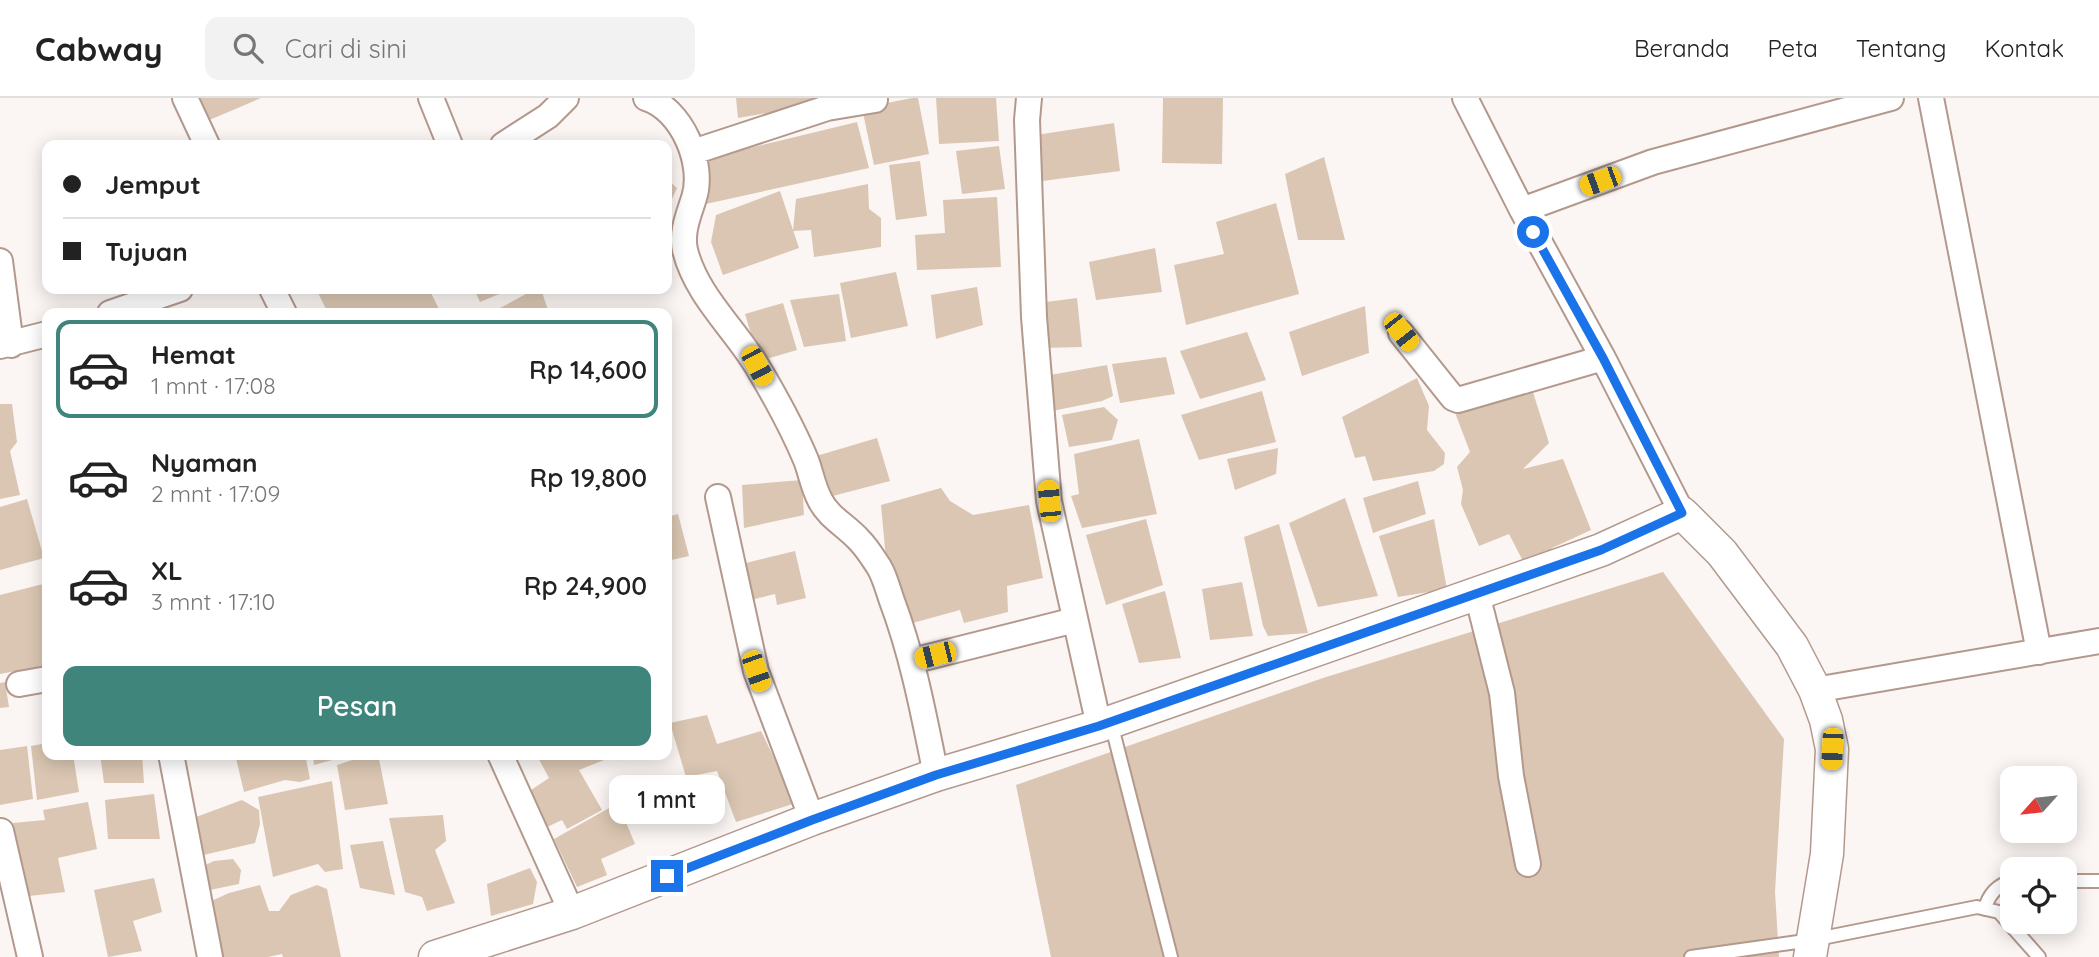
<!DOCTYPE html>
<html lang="id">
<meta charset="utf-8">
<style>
:root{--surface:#fff;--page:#f2f2f2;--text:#222;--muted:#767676;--line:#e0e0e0;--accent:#3f857b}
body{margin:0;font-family:Quicksand,sans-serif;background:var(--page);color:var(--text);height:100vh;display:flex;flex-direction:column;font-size:26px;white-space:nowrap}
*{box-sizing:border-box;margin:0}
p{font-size:23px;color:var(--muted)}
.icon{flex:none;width:38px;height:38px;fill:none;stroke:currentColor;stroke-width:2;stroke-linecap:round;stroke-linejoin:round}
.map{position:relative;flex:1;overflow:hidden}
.sheet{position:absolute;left:42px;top:210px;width:630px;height:452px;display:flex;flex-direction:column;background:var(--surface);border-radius:14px;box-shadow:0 4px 18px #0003}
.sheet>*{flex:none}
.banner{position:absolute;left:42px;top:42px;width:630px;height:154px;border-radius:14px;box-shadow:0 4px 18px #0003;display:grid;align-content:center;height:154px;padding:0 21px;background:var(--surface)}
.needle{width:46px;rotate:243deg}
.fabs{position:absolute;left:2000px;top:668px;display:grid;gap:14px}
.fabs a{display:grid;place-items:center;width:77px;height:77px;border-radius:14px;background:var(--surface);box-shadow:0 4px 18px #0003;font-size:35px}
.end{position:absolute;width:32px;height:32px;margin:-16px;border:9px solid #1a73e8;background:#fff;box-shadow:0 0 0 4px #fff}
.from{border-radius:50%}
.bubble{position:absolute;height:49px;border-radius:14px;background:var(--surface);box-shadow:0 4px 18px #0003;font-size:23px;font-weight:600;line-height:49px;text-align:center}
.car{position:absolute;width:21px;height:42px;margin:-21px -10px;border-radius:9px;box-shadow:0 0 5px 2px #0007;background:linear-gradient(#f5c518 24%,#345 0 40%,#f5c518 0 76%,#345 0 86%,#f5c518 0)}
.banner b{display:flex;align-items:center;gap:24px;height:66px;font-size:26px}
.banner b+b{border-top:2px solid var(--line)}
.banner i{width:18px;height:18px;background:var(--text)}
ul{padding:12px 0 0;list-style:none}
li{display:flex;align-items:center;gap:21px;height:98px;margin:0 14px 10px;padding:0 7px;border:4px solid transparent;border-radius:14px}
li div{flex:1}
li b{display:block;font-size:26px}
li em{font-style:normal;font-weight:600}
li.active{border-color:var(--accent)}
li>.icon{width:63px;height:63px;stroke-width:1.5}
.cta{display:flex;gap:14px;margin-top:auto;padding:14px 21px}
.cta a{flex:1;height:80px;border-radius:14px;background:var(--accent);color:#fff;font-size:28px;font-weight:600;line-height:80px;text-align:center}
header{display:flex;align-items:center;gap:42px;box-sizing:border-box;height:98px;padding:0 35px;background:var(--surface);border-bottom:2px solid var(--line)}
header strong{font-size:33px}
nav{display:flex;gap:38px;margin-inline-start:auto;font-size:24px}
.search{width:490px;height:63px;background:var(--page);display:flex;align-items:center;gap:18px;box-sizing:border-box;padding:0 24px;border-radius:14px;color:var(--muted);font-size:26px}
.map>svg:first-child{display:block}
.building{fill:#dac6b2}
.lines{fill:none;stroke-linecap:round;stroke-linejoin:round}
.service-casing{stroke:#b3998d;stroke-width:16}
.minor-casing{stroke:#b3998d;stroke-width:28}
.tertiary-casing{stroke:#b3998d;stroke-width:35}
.service{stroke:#fff;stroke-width:12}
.minor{stroke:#fff;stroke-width:24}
.tertiary{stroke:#fff;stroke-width:32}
.route{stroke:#1a73e8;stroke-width:9}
</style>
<header>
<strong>Cabway</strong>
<div class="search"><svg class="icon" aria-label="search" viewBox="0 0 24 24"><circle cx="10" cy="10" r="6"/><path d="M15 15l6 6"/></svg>Cari di sini</div>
<nav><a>Beranda</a><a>Peta</a><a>Tentang</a><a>Kontak</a></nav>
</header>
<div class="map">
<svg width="2099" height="859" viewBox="0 0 2099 859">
<rect width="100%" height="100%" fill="#fbf6f3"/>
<path class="building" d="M197,0h64l-54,23z
M736,0h78l-1,7 -75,13z
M912,0h6l11,56 -55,11 -12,-57z
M936,0h60l3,43 -60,3z
M1163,0h60l-1,66 -60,-1z
M857,24l12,46 -168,37 -1,-45z
M1114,25l6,48 -78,10 -6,-46z
M999,48l6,43 -43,5 -6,-43z
M1324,59l21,83h-47l-13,-66z
M920,63l7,55 -31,4 -7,-55z
M667,81l10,9 -10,22z
M868,86l1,25 12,9v29l-67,10 -3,-27 -18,1 3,-32z
M780,93l19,57 -76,27 -12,-33 5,-27z
M997,99l4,70 -84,3 -2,-35 30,-2 -2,-33z
M1276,105l23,91 -113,31 -12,-60 50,-11 -8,-32z
M1155,150l7,44 -66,8 -7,-38z
M896,174l12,54 -57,12 -11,-55z
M977,189l6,38 -47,14 -5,-44z
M316,191h113l12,24h-113z
M474,191h37l-31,13z
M535,191h6l8,24h-58z
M839,196l7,47 -42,6 -14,-47z
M1077,200l5,49 -38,1 -6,-45z
M783,205l14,47 -38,11 -14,-47z
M1365,208l4,47 -67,23 -13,-44z
M1247,234l19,48 -66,19 -20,-48z
M1166,259l9,37 -55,9 -8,-39z
M1107,267l6,31 -11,5 -50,10 -2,-36z
M1417,280l12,28 -2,24 18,23 -1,11 -10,7 -61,10 -8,-25 -10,2 -13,-41z
M1531,288l18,57 -26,26 40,-10 28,71 -39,18 -10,14 -16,5 -17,-33 -30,12 -18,-42 2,-14 -6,-23 13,-15 -16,-42z
M1262,293l14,51 -77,18 -18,-45z
M0,306h12l5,38 -7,9 10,44 -20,4z
M1104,309l14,13 -6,20 -43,7 -7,-32z
M877,340l13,43 -65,17 -12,-41z
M1139,341l18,75 -75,14 -11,-32 8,-2 -5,-40z
M1278,350l-2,26 -41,16 -8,-31z
M802,382l2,35 -60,13 -2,-43z
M1418,383l8,33 -53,19 -10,-35z
M941,390l9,13 23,14 56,-10 14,73 -36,8 1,26 -44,11 -4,-13 -51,14 -22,-54 -6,-65z
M1345,400l33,98 -60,11 -29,-84z
M27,401l17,59 -44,12v-63z
M678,416l11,42 -22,5v-44z
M1146,421l17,66 -57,20 -20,-70z
M1434,421l13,70 -49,8 -19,-61z
M1279,426l29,109 -40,3 -5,-10 -19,-89z
M795,453l11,47 -29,7 -2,-11 -24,6 -9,-36z
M1663,474l121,167 -9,153 4,65h-728l-35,-172 307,-107z
M1242,484l11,54 -43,4 -8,-51z
M43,486l4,19v62l-47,9v-79z
M1165,493l16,67 -42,5 -17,-59z
M5,584l4,25 -9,1v-25z
M707,617l10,29 44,-13 35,72 -60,19 -19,-51 -31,6 -16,-54z
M47,645v11h26l6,38 -42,8 -6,-54z
M27,648l6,53 -33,6v-55z
M100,656h42l2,29h-40z
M235,656h70l5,25 -10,3 -15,-2 -41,12z
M313,656h37v1l-36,10z
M371,656h7l10,50 -43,6 -8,-45z
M536,656h83l-40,16 23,40 -35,19 -5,-9 -17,8 -17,-36 21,-14z
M332,683l11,88 -18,3 -7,-8 -45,13 -15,-80z
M154,696l6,45h-52l-3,-39z
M242,702l17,10 1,14 -5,19 -56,13 -11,-36z
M88,704l9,47 -39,9 7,34 -45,5 -7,-74 32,-3 -2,-10z
M618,705l17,41 -34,15 6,16 -30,12 -23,-48z
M443,717l3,26 -11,9 20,53 -28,8 -5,-14 -17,-5 -16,-74z
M383,743l12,54 -35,-7 -10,-43z
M233,761l8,11 -2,14 -34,7 -6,-23 15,-7z
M530,770l7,14 -4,22 -42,12 -4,-32z
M154,780l8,34 -29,9 9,30 -34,6 -14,-67z
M260,787l9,26h10l12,-16 26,-10 10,4 14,68h-58l-1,-3 -14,3h-48l-13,-54 22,-10z"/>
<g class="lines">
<g class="service-casing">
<path id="service" d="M1111,625l60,234
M2065,783h34
M1985,811c3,-14 13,-25 27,-28
M1691,859l121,-17 165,-33 22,5 40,45"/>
</g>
<g class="minor-casing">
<path id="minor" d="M185,0l22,47
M431,0l19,47
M646,0c36,11 59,66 48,100 -5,16 -13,34 -9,52 11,45 49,78 72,116 18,30 35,61 49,94 5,13 7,27 14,40 9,18 27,26 40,41 7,7 13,17 19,26 6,10 9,23 13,34 21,56 32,115 44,174
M1029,0l-2,22 7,197 15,184 50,225
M1465,0l57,112 81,148 79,155
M1931,0l108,554
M503,47l45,-29 18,-18
M693,54l134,-44 48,-8
M1522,112l131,-48 238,-64
M0,163l11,84
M272,191l12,24
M110,215l70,-24
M1401,235l52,65 5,2 145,-42
M0,248l47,-12
M718,399l38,174 56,148
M1477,496l25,99 9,83 17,88
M912,563l163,-41
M19,586l28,-5
M1815,592l284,-49
M171,656l39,203
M500,656l72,159
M1,733l29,126"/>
</g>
<g class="tertiary-casing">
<path id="tertiary" d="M435,859l137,-44 240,-94 124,-44 163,-49 502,-176 81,-37 40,40 70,93 23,44 11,30 6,29 -5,105 -17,103"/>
</g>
<use href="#service" class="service"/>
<use href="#minor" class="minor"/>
<use href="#tertiary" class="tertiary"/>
</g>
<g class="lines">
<path class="route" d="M667,778l145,-56 124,-45 163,-49 502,-176 81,-37 -79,-155 -70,-126"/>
</g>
</svg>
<div class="fabs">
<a><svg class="needle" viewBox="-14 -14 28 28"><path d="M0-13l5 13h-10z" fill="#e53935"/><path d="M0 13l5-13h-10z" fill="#767676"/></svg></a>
<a><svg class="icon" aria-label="locate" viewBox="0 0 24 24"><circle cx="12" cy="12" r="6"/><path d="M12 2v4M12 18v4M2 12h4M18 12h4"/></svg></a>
</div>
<i class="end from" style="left:1533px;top:134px"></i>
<i class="end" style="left:667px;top:778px"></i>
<div class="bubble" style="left:609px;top:677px;width:116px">1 mnt</div>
<i class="car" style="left:1600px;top:83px;rotate:250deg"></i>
<i class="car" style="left:1401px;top:234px;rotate:142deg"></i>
<i class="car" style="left:757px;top:268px;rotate:152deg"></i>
<i class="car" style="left:1049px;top:403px;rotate:355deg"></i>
<i class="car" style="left:935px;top:557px;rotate:256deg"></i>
<i class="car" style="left:756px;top:573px;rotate:161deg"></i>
<i class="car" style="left:1832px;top:651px;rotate:183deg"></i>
<div class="banner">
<b><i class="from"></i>Jemput</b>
<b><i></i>Tujuan</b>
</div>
<section class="sheet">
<ul>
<li class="active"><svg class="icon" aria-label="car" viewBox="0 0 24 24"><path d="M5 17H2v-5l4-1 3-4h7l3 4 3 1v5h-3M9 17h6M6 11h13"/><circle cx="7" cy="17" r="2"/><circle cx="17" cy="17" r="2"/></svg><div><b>Hemat</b><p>1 mnt · 17:08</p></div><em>Rp 14,600</em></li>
<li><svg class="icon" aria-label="car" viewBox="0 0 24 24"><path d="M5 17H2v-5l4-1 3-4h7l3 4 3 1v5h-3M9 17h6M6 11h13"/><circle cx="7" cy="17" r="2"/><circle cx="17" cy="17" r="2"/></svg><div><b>Nyaman</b><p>2 mnt · 17:09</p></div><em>Rp 19,800</em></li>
<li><svg class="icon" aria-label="car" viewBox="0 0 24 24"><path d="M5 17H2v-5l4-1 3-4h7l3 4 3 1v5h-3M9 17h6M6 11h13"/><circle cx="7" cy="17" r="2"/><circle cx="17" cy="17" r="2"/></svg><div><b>XL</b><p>3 mnt · 17:10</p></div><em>Rp 24,900</em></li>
</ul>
<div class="cta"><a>Pesan</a></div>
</section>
</div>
